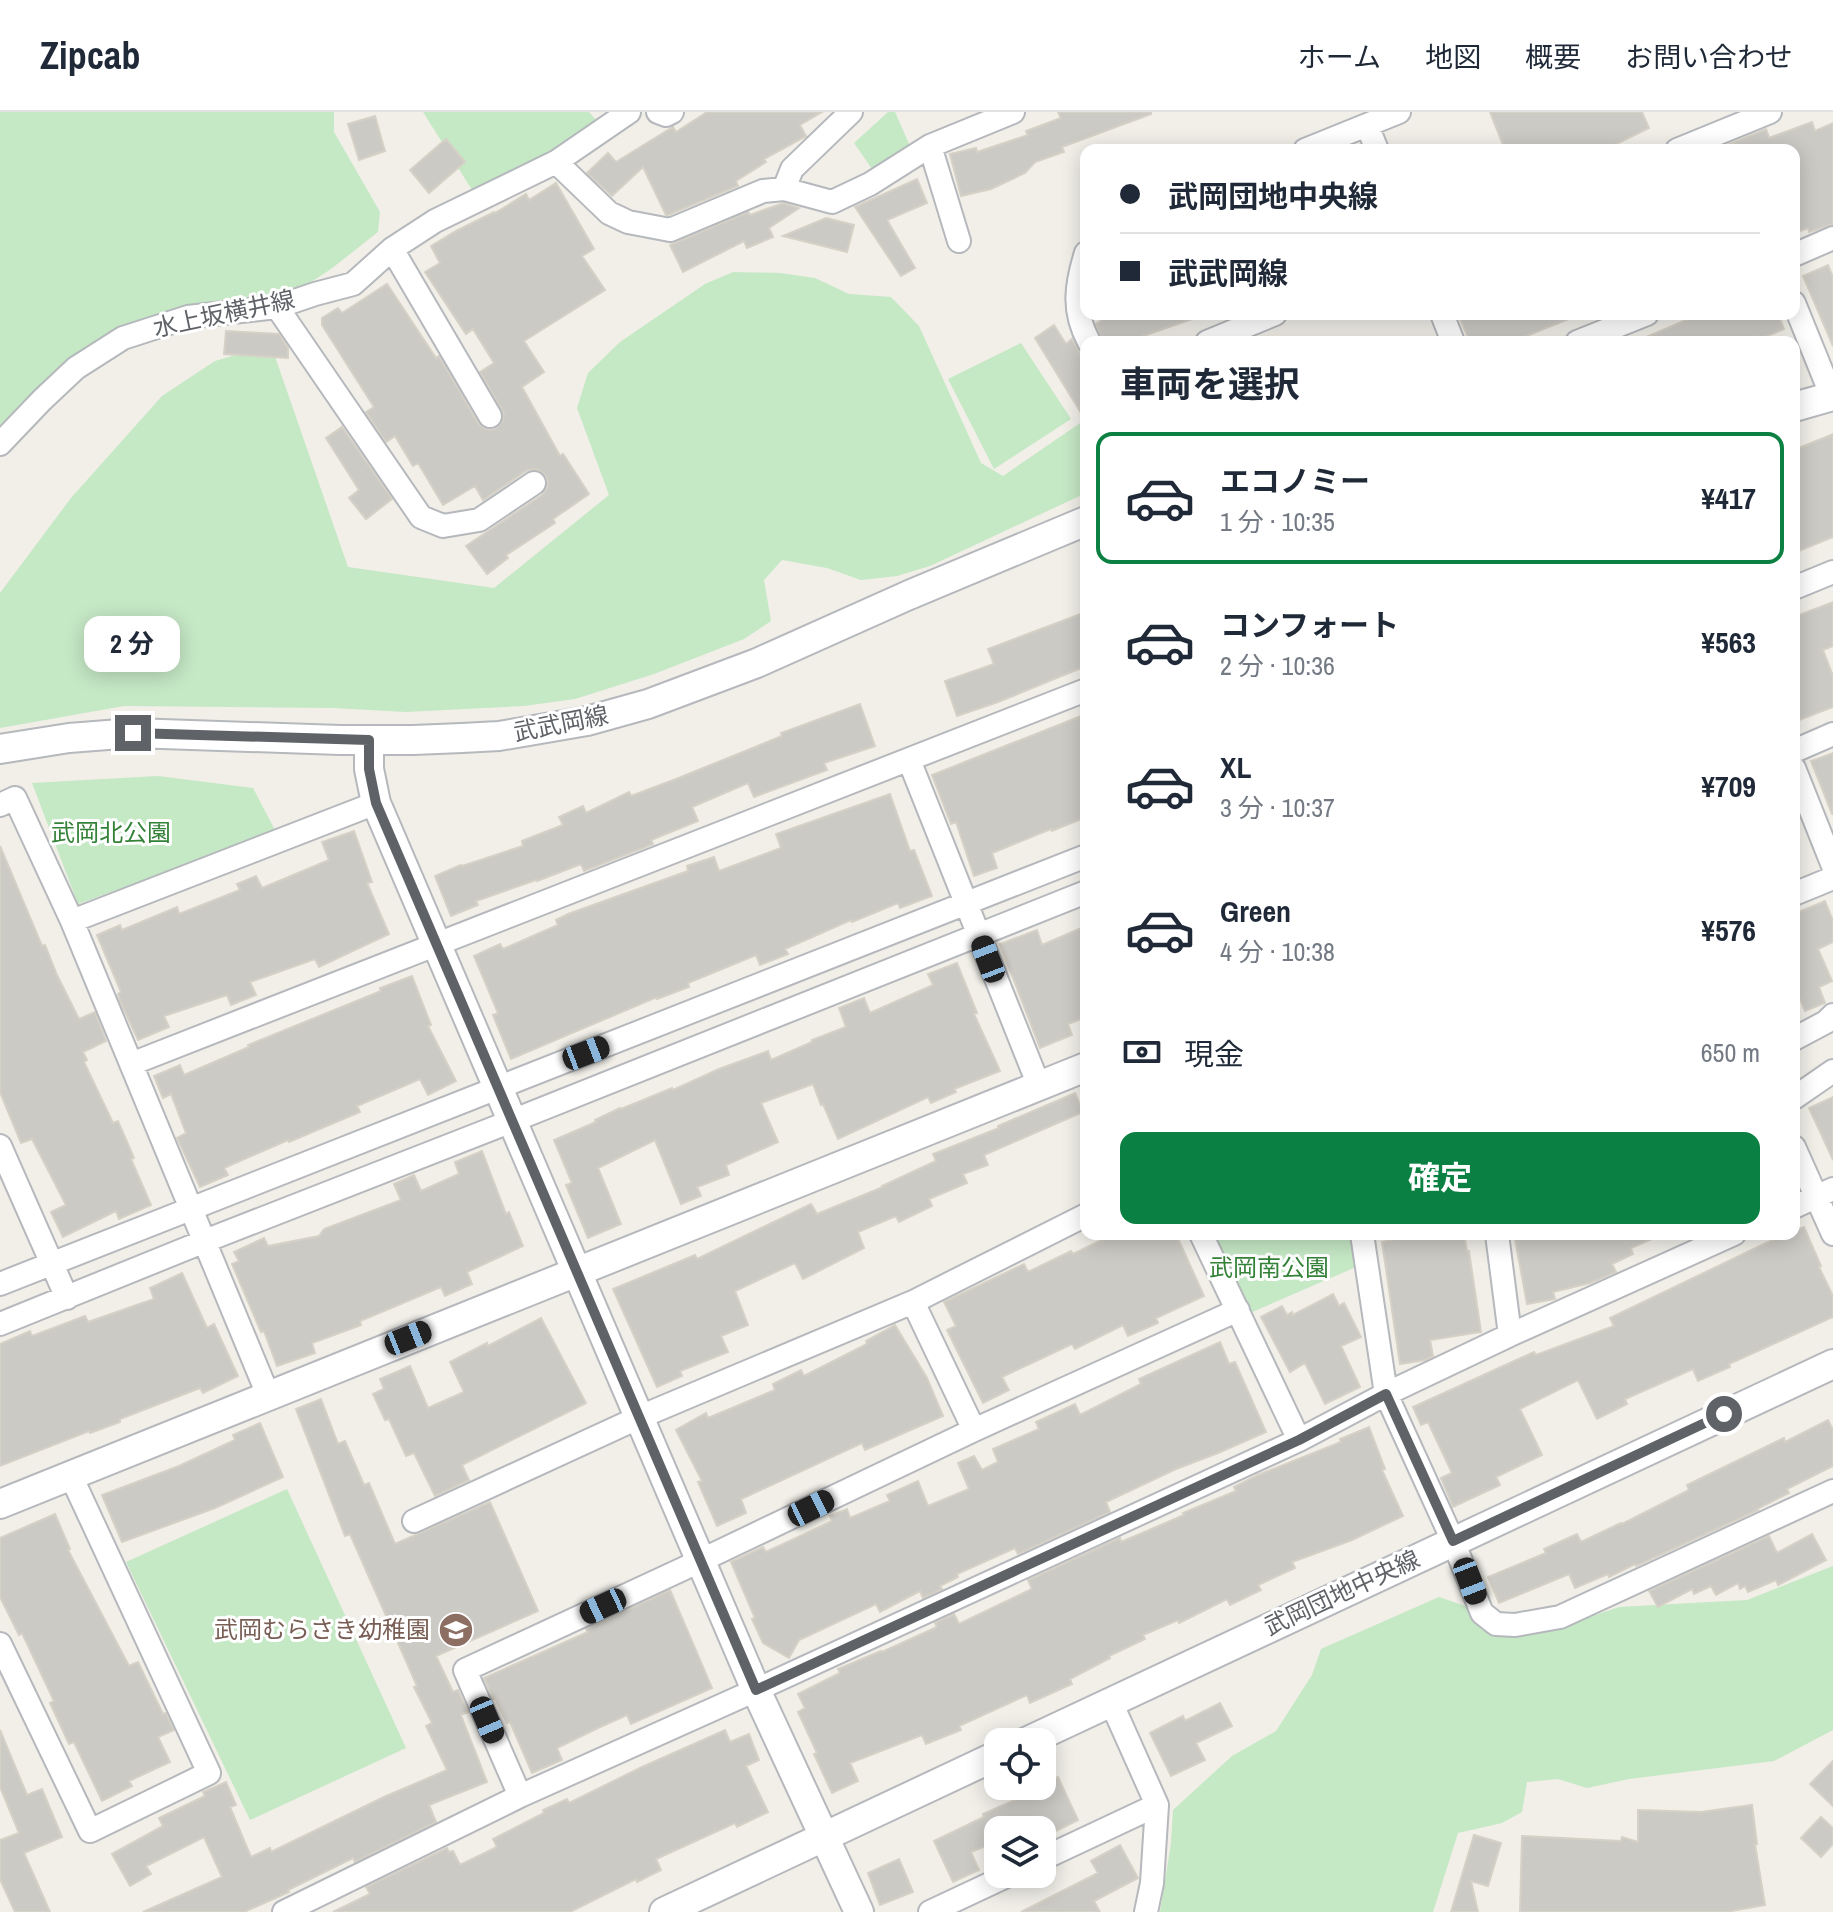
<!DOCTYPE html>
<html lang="ja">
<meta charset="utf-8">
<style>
:root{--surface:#fff;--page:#f2f2f3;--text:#1f2937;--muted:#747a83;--line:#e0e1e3;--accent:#0b8043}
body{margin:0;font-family:"Archivo Narrow","Noto Sans JP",sans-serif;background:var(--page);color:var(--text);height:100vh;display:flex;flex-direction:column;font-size:30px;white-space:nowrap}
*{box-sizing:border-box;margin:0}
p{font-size:26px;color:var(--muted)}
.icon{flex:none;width:44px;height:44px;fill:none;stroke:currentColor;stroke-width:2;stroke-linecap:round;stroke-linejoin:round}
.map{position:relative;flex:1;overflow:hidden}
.side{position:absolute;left:1080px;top:224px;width:720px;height:904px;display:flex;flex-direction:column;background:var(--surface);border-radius:16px;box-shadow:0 4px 20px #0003}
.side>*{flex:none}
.banner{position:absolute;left:1080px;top:32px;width:720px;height:176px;border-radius:16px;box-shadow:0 4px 20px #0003;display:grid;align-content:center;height:176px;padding:0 40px;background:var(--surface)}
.buttons{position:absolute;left:984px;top:1616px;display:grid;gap:16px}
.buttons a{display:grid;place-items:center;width:72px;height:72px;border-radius:16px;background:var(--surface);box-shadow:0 4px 20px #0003;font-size:40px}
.end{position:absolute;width:36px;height:36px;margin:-18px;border:10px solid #5f6368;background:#fff;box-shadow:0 0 0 4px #fff}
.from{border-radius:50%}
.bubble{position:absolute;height:56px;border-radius:16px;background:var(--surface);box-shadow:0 4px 20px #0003;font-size:26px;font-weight:700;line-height:56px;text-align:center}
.car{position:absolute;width:24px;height:48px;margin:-24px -12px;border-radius:10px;box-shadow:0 0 6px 2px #0007;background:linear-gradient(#222 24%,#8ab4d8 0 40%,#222 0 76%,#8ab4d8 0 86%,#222 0)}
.banner b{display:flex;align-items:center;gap:28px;height:76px;font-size:30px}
.banner b+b{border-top:2px solid var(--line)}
.banner i{width:20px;height:20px;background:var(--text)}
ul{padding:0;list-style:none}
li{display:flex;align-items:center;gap:24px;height:132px;margin:0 16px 12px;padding:0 24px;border:4px solid transparent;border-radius:16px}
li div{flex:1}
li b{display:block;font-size:30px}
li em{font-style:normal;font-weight:700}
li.active{border-color:var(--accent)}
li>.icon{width:72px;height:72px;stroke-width:1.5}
h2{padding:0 40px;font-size:36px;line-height:96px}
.pay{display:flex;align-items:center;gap:20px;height:88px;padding:0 40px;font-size:30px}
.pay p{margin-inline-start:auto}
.button{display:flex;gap:16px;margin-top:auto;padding:16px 40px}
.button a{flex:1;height:92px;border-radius:16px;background:var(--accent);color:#fff;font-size:32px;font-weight:700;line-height:92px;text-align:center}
header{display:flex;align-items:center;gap:48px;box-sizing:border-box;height:112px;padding:0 40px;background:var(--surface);border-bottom:2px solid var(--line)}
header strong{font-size:38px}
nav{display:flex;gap:44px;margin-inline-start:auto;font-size:28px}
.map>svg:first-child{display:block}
.green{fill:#c5e8c5}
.building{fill:#cccac5;stroke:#d6d1c6;stroke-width:2}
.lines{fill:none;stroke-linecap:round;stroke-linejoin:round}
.minor-casing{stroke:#b5b8bc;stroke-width:26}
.tertiary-casing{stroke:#b5b8bc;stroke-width:32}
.minor{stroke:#fff;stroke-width:22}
.tertiary{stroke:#fff;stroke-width:28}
.route{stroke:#5f6368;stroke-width:10}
.labels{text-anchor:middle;stroke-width:6;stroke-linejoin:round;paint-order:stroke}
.street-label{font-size:24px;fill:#5f6368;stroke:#fff}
.park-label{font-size:24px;fill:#348238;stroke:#fff}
.education-label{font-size:24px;fill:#785e54;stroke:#fff;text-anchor:end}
</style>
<header>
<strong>Zipcab</strong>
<nav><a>ホーム</a><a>地図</a><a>概要</a><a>お問い合わせ</a></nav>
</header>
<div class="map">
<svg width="1833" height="1800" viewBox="0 0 1833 1800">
<rect width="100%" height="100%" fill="#f1efe8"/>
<path class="green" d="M0,0h334v20l46,80 -2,20 -47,37 -46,30 -184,45 -101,89z
M423,0h166l15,17 -125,72z
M888,0h7l15,34 -38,23 -18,-26z
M733,160l47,1 35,5 34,16 42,3 28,29 62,137 22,13 83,-57v74l-156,73 -33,10 -36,4 -34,-12 -45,-8 -18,20 7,41 -27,18 -90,35 -79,25 -51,7 -118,6 -73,-4 -209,-2 -124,22v-135l71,-95 91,-102 53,-35 56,-16 77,222 146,21 115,-93 -32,-87 11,-35 32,-31 85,-58z
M1021,231l50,76 -77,50 -46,-90z
M158,664l95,12 23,44 -198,72 -46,-121z
M1215,1122h138l3,33 -106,46z
M287,1377l119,259 -156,72 -124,-258z
M1833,1454v164l-59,31 -145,18 -42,9 -29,-9 -31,3 -5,30 -20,11 -44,10 -25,79h-273l11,-69 2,-33 59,-54 44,-25 36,-56 9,-26 118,-52 26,9 17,24 34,7 59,-15 44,-15 128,-7z"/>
<path class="building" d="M707,0h115l-22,13 6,11 -42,23 2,3 -30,19 2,5 -70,29h-2l-23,-48 -31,29 -25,-23 21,-20 8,9 57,-35 3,5z
M1058,0h93v2l-89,33 2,5 -29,10 -10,11 -34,16 -30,7 -11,-42 26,-6 1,4 51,-17 -2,-4 35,-13z
M1490,0h152l7,16 -45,22h-99z
M375,4l10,35 -26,9 -11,-36z
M1812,10l3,9 18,-8v101l-24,8 -1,-4 -14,5v-83h-79l51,-21 3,9z
M446,27l19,23 -36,31 -19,-23z
M917,67l10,24 -40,17 28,48 -14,8 -46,-69z
M556,71l38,66 -12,7 23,34 -81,51 20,31 -22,15 38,69 3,-2 26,40 -36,25 2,4 -49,32 2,3 -21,16 -21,-28 76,-51 5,-7 1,-7 -2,-5 -7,-6 -7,-1 -6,2 -43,29 -8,-14 -32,19 -25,-42 -5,3 -18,-30 -9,6 -20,-30 8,-5 -52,-82v-7l16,-10 4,5 45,-29 49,74 3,-2 39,67 6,5 7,2 5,-2 6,-6 2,-7 -2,-5 -22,-38 14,-9 -21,-34 -7,5 -41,-62 15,-9 -9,-17 25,-15 38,-19 1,1 31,-19 3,6z
M783,91l16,5 -30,20 4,9 -26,11 -3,-7 -61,31 -13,-27 78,-33 2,3z
M826,106l28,7 -7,27 -64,-16z
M1828,153l5,12v69l-30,-70z
M1111,202h87v3l-55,19 -8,6h-32l-7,-18z
M1458,202h120l1,1 -68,27h-41z
M1700,202h78l6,15 -25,10 -2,-3 -14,6h-108z
M1054,213l12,19 6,-5 8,14 6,2v66l-51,-83z
M226,219l53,3 9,14v10l-64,-4z
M342,315l50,72 -26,20 -17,-21 10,-8 -33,-52z
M1833,322v103l-39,16v-103z
M1833,490v44l-10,4 10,26v31l-39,15v-105z
M1086,500v54l-88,36 -41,14 -12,-35 49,-17 -6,-15z
M860,592l15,42 -51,17 3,7 -73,27 -6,-14 -56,24 6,14 -47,19 2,4 -10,4 -59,23 -3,-7 -44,17 -1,-1 -60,21 2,4 -27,11 -16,-40 26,-11 1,1 61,-20 -1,-5 41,-16 -4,-8 24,-11 3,7 43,-21 2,4 45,-17 106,-43 -1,-3z
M1086,602v103l-34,14 -1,-2 -59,24 5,15 -23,8 -18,-54 -5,2 -19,-49z
M1833,641v61h-1l-21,-53z
M890,682l20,57 4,-1 18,46 -32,12 -2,-5 -46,19 -1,-2 -66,29 3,5 -28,11 -4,-10 -68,28 1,4 -32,12v-2l-146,62 -18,-44 5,-2 -24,-57 26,-12 3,5 55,-24 -2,-5 12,-6 120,-43 -1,-5 27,-9 5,14 62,-23 -5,-14z
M354,719l18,51 -5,1 22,51 -70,33 -4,-8 -65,23 6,13 -25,10 -4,-10 -63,21 5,11 -31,13 -18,-39 -2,-7 3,-2 -24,-57 23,-10 2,5 55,-23 2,7 61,-24 -3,-6 19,-8 6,12 5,-2 62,-26 -7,-18z
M0,734l42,100 3,-1 12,30 22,44 16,-7 11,29 -23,11 4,8 -3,2 29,61 5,-2 16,37 -3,1 20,46 -32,14 -3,-8 -53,26 -12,-25 15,-7 -34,-66 -11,4 -21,-51z
M1825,789l8,20v21l-15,7 14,32 -13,6 6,16 -20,8 -11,-26v-71z
M1086,814v91l-18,7 4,11 -32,13 -40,-104 37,-14 5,15z
M957,851l20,50 -3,1 26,57 -46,18 2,3 -25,11 -3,-6 -90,42 -15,-35 -2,1 -8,-21 -52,19 17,39 -52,23 3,10 -32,12 4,9 -20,8 -26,-64 -57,28 23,56 -33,14 -22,-53 6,-2 -18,-43 42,-18 -1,-2 25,-12 1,1 51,-21 1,2 46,-21 49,-18 3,9 41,-18v-2l34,-13 -7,-19 25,-10 6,15 63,-28 -5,-11z
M412,864l19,49 -3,1 28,55 -28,14 -8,-16 -63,27 3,6 -71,30 -1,-2 -64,28 4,7 -28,12 -23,-49 9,-5 -15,-39 -8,4 -9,-22 26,-11 4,10 65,-28 -1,-2 133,-54 -1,-3z
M1075,981l8,19 -99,43 4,10 -25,9 4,9 -38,16 3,7 -33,16 -3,-6 -38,16 6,16 -61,31 -8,-16 -60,28 13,34 -27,11 7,16 -48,19 2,5 -25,11 -44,-98 82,-34 2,4 114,-55 6,10 66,-27 -1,-1 54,-25 -3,-7 66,-26 -1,-2z
M1833,985v63l-24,-52z
M482,1039l24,63 3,-2 14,34 -56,26 5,12 -27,12 -4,-9 -81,34 1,4 -49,18 3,10 -38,13 -13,-35 -3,1 -29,-68 7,-3 -5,-9 30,-14 4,8 51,-10 5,-7 77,-29 -7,-16 20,-9 7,16 38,-17 -4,-12z
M1804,1115l17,39 -2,1 14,29v21l-104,47 1,3 -32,14 -5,-12 -68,30 2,5 -30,15 -19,-39 -58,29 22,46 -46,22 4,8 -47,22 -12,-29 11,-5 -24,-51 -7,3 -8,-18 121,-55 2,3 78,-29 -4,-8 156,-75 21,-9h7v-3z
M1114,1122h62l28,62 -48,22 2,5 -30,13 -5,-11 -48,24 -3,-5 -70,33 7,13 -26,13 -36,-73 9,-4 -12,-24 80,-38 4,8 43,-21 2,3z
M1391,1122h73l3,17h2l12,81 -51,8 3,16 -8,4 -25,4 -18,-122 10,-2z
M1514,1122h149l-32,14 2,6 -21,10 4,8 -26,11 -37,9 2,7 -28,5z
M182,1161l25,55 7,-4 24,52 -35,17 -3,-5 -80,31v3l-30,11 -1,-2 -89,35v-122l30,-13 2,5 53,-20 3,6 66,-23 -4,-11z
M1333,1182l6,12 5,-3 17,34 -20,9 19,41 -35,17 -20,-41 -15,9 -29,-55 21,-11 5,9 5,-3 1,3z
M541,1206l45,85 -124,62 7,15 -34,16 -21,-43 -8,3 -17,-37 -4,1 -12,-26 11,-5 -4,-10 30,-13 18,42 36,-16 -14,-30 37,-19 1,3z
M895,1213l32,53 16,38 -78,34 -3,-7 -121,56 5,14 -29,13 -19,-44 4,-1 -26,-51 30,-17 2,5 67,-28 -2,-6 28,-14 3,6 63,-32 -1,-3z
M1220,1230l9,22 6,-2 31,70 -48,21 -42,16 -70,33 4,10 -92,42 -3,-6 -58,26 1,3 -18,9 2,3 -19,9 -3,-7 -40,21 -4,-8 -77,36 -10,18 -26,-15 -11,-24 3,-1 -24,-56 32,-15 3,5 66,-31 -2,-5 17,-7 3,9 40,-17 -3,-6 31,-14 10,25 41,-17 -11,-26 16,-7 8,14 16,-8 -5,-13 46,-20 -3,-7 39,-18 5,11 61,-31 -2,-5z
M321,1287l17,45 7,-3 19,44 5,-2 26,61 95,-42 48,109 -102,45 17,36 5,-2 10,22 -7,3 26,67 -58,23 7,17 -81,40 -2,-4 -65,32 1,2 -45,20h-101l79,-35 -18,-40 -58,29 5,8 -21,12 -18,-32 51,-28 -4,-8 46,-22 -2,-4 23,-10 10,23 -6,2 21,50 19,-9 1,4 113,-55 63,-27 -21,-44 6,-3 -18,-36 3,-1 -67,-152 -5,2 -49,-127z
M1828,1308l5,10v36l-46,23 2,4 -32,16 1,1 -122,56 -1,-2 -26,13 -1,-3 -33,14 -6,-14 -70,29 -11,-26 58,-24 -2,-4 33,-15 4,8 40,-19 1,1 67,-34 -2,-5 27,-13 70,-34 1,4z
M260,1311l23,54 -68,31 -93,34 -20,-47 77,-29 56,-26 -2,-5z
M1369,1315l16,42 -3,1 21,46 -51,24 -60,22 3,6 -37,17 3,5 -31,15 -3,-6 -48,24 -1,-3 -35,15 2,4 -36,17 1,2 -40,21 2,5 -42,19 -3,-8 -68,31 2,4 -35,14 -4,-9 -72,28 8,18 -26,12 -18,-39 3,-1 -19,-41 7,-4 -7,-14 42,-21 -2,-4 43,-18 1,1 55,-25 -2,-4 19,-9 5,10 73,-35 -4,-9 92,-42 1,4 63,-27 -1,-2 53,-22 -2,-4 24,-12 83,-33 -1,-3z
M55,1402l15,35 -2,1 61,116 9,-4 25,52 3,-1 8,17 -16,7 12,25 -41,19 3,5 -30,15 -28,-59 -5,2 -19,-41 4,-2 -32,-68 -3,2 -19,-38v-59z
M1812,1422l14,26 -48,25 -2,-5 -28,12 -3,-6 -5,3 -2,-6 -22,12 -5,-9 -17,8 -2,-5 -34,18 -9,-16 120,-55 8,17z
M670,1478l42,98 -81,36 -4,-9 -27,12 -43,21 5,12 -30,13 -22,-51 -3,1 -12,-25 -2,1 -9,-21 104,-46 -2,-3z
M1220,1591l12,23 -36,17 9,17 -34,16 -21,-43 33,-17 2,5z
M0,1618l27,65 15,-6 20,48 -38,16 26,59h-35l-15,-33v-39l19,-7 -19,-46z
M725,1618l5,12 19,-8 10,26 -13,6 22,46 -31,15 -2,-4 -79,36 5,11 -24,12 -1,-3 -66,33h-237l37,-18 -4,-7 81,-39 2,4 4,-1 7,14 37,-18 -4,-8 51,-26 -1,-3 24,-11 2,4 73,-36z
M1833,1649v45l-23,-22z
M1058,1665l20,43 -28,14 -1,-4h-51v11l-27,11 8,18 -26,12 -19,-41 50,-24 -1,-3 48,-21 -1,-3z
M1752,1693l5,39h-2l10,61 -39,7h-206l2,-76 99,5 1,-4 16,5v-32l63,2z
M1821,1705l12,11v16l-12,13 -20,-19z
M1474,1723l27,8 -13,43 -17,-5 7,31h-27z
M1120,1733l18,33 -44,23 6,11h-79l77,-39 -7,-12z
M899,1747l14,33 -33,13 -12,-32z"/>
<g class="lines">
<g class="minor-casing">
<path id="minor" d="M658,0l8,3 6,-3
M1367,13l10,25
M930,34l29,95
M1305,38l94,-38
M1677,38l93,-38
M556,50l53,51 19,9 42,8 93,-39 21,-2 48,13 38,-18 60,-38 83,-34
M784,77l8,-20 59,-57
M392,137l98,167
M1086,141c-10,32 -14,58 3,89
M1794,143l39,-17
M1794,191l38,94
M277,195l144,210 22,9 36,-6 55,-37
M1442,202l11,28
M1207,230l68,-28
M1577,230l70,-28
M0,332l42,-44 34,-32 47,-30 65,-21 89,-10 38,-13 38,-10 39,-35 43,-28 121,-59 73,-50
M1794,476l39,-16
M1794,639l39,-17
M909,648l130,326
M1794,656l39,98
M0,693l15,-7 57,123 196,474
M1794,782l39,-16
M72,809l304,-118
M1794,927l32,-17 7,-7
M131,952l955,-374
M1794,986l39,-27
M0,1034l67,152
M1794,1035l39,87
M1794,1095l39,-18
M1201,1122l98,206
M1362,1122l24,160 67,147 29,72 14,11 19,1 45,-8 273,-126
M0,1172l1086,-428
M913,1190l61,128
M0,1212l205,-83 307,-120 574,-229
M1510,1223l224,-101
M414,1409l226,-104 273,-115 173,-87
M0,1532l90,187 119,-58 -138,-297
M1111,1590l46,103 -5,78 -6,29
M520,1684l-55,-126 220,-102 289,-138 264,-120
M1042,1747l115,-54
M284,1800l236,-116 236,-106 543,-250 87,-46 124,-59 -13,-101
M930,1800l81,-38"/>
</g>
<g class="tertiary-casing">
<path id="tertiary" d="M1794,295l39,-11
M369,628v29l7,34 380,887 103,222
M0,637l69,-11 64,-5 207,7h73l49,-2 37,-2 88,-15 61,-17 109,-41 152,-68 177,-74
M0,1392l1086,-437
M1026,1630l807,-378
M664,1800l334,-157"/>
</g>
<use href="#minor" class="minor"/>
<use href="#tertiary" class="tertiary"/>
</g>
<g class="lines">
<path class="route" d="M133,621l236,7v29l7,34 380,887 543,-250 87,-46 67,147 271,-127"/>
</g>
<defs>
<g id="school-disc" transform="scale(1.8)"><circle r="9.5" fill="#8d6e63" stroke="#fff"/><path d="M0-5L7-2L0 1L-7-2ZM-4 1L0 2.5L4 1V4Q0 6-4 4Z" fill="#fff"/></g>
</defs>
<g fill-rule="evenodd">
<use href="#school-disc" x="456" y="1518"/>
</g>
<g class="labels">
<g class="street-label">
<text transform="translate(224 202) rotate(-12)" y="8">水上坂横井線</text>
<text transform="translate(561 612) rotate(-11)" y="8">武武岡線</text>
<text transform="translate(1342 1481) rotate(-25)" y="8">武岡団地中央線</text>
</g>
<g class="park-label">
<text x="111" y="729">武岡北公園</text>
<text x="1269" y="1164">武岡南公園</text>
</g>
<g class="education-label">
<text x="430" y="1526">武岡むらさき幼稚園</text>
</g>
</g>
</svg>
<div class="buttons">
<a><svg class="icon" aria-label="locate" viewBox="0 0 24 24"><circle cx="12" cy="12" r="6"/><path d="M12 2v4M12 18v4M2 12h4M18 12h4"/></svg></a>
<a><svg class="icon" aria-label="layers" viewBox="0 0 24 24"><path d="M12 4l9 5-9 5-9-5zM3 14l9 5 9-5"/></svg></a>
</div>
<i class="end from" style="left:1724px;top:1302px"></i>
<i class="end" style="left:133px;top:621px"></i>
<div class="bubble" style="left:84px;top:504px;width:96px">2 分</div>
<i class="car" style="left:988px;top:847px;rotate:339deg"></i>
<i class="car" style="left:586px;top:941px;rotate:69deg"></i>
<i class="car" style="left:408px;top:1226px;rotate:68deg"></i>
<i class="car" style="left:811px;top:1396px;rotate:64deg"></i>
<i class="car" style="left:1470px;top:1469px;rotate:159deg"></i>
<i class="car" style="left:603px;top:1494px;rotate:245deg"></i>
<i class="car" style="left:487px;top:1608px;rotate:157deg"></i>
<div class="banner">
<b><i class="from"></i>武岡団地中央線</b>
<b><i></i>武武岡線</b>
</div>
<section class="side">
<h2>車両を選択</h2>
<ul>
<li class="active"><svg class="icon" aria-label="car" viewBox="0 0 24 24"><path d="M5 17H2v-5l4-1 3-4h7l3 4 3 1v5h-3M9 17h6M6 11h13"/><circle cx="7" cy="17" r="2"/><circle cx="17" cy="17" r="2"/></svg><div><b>エコノミー</b><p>1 分 · 10:35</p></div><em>¥417</em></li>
<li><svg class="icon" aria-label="car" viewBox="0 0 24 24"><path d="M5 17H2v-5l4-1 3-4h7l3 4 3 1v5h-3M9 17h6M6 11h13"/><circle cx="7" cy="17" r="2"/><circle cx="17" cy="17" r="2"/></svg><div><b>コンフォート</b><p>2 分 · 10:36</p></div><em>¥563</em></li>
<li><svg class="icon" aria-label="car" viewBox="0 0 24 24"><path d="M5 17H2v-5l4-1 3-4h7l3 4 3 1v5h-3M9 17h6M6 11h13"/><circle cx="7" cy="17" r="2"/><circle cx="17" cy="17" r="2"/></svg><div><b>XL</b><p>3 分 · 10:37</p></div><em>¥709</em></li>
<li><svg class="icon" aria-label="car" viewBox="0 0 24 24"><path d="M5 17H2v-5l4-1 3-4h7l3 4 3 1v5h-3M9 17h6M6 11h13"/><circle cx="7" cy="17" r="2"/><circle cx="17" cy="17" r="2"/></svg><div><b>Green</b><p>4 分 · 10:38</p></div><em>¥576</em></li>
</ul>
<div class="pay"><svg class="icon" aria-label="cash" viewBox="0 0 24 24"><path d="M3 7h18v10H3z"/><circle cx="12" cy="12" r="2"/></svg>現金<p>650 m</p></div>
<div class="button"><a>確定</a></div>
</section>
</div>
